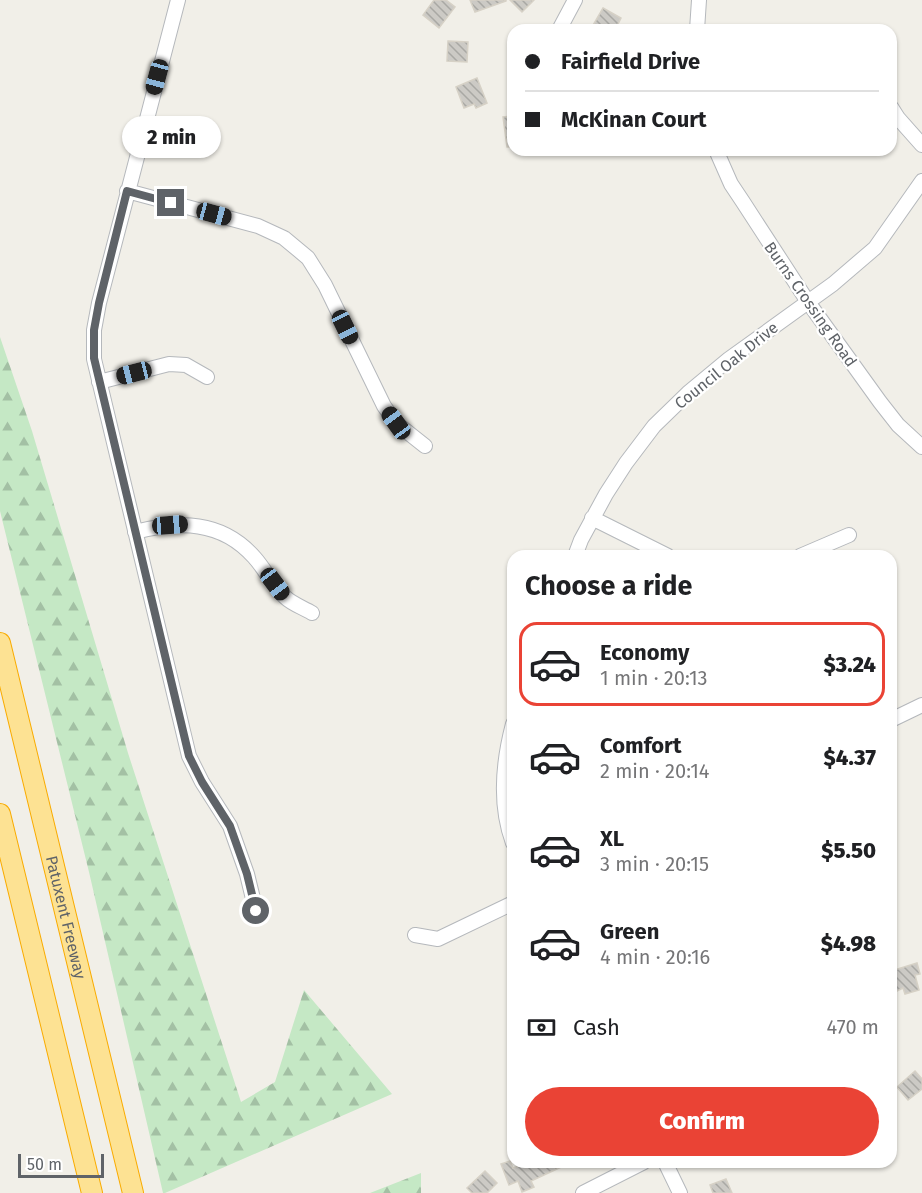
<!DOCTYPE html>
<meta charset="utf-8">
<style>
:root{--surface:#fff;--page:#f6f6f6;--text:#202124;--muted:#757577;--line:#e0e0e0;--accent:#ea4335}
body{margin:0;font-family:"Fira Sans",sans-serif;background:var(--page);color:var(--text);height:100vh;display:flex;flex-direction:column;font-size:22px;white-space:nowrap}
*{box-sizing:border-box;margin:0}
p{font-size:20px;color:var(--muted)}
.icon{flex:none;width:33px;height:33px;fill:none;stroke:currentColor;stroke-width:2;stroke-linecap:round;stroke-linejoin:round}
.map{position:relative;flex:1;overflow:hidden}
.sheet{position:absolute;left:507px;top:550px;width:390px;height:618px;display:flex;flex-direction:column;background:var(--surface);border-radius:18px;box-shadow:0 2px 4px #0004}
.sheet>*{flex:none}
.banner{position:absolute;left:507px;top:24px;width:390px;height:132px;border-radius:18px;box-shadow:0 2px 4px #0004;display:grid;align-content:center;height:132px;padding:0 18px;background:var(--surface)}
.scale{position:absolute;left:18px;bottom:15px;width:86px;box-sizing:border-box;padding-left:6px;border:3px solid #5f6368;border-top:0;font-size:16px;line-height:21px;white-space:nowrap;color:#5f6368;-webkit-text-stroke:4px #fff;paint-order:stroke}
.end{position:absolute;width:27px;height:27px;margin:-14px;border:8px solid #5f6368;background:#fff;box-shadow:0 0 0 3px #fff}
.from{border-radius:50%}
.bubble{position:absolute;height:42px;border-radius:21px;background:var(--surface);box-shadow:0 2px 4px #0004;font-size:20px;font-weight:800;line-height:42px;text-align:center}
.car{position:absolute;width:18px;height:36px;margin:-18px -9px;border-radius:8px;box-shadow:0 0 4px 2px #0007;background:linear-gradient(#222 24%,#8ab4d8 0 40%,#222 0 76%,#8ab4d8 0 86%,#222 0)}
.banner b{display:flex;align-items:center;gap:21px;height:57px;font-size:22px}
.banner b+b{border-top:2px solid var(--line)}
.banner i{width:15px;height:15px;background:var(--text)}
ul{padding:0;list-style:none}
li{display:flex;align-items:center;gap:18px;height:84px;margin:0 12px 9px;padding:0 6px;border:3px solid transparent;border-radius:18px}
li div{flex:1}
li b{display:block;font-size:22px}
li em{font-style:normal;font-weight:800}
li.selected{border-color:var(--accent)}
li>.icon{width:54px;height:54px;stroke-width:1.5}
h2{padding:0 18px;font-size:27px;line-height:72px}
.pay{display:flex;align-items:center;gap:15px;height:66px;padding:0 18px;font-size:22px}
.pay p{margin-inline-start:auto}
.button{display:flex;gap:12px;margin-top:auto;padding:12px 18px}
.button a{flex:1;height:69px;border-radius:36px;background:var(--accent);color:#fff;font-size:24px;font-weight:800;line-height:69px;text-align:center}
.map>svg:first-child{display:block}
.forest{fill:url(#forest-firs)}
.building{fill:url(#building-back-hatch);stroke:#d6d1c6;stroke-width:1.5}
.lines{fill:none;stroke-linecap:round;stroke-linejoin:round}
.minor-casing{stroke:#b5b8bc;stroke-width:16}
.highway-casing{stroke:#f9ab00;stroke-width:22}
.minor{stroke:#fff;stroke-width:14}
.highway{stroke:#fde293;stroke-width:20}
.route{stroke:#5f6368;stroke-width:8}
.labels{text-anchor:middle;stroke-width:4.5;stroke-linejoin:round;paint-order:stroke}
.street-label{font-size:16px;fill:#5f6368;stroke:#fff}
</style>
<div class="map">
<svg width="922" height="1193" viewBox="0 0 922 1193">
<defs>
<pattern id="forest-firs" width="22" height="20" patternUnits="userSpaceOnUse" patternTransform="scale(1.5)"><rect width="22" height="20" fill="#c5e8c5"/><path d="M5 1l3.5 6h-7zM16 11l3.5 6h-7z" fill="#a3c0a4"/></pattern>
<pattern id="building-back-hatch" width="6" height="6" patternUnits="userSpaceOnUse" patternTransform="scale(1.5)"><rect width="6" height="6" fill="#cccac5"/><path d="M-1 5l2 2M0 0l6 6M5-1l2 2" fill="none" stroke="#a9a8a4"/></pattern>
</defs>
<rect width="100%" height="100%" fill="#f1efe8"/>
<path class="forest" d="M0,337l32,94 96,322 113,349 34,-20 29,-92 88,104 -227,99h-2l-74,-321 -89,-361z
M421,1173v20h-51z"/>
<path class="building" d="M434,0h12l9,7 -16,21 -16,-13z
M470,0h36v1l-31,11z
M510,0h24l-12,12z
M603,8l18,10 -6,12h-17l-6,-3z
M448,41l20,1 -1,20 -20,-1z
M477,78l10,25 -11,5 -2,-4 -10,4 -8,-21z
M513,116v31h-6l-4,-30z
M917,963l3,11 -5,1 4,15 -14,4 -2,-6 -12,6v-23z
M915,1071l7,8v10l-14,11 -11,-13z
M510,1161l3,7 11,-4 2,3 10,-5h36l-41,19 3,6 -12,5 -4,-11 -9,4 -8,-21z
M485,1171l12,12 -10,10h-15l-5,-5z
M726,1179l6,14h-19l-3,-8z"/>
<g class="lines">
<g class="minor-casing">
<path id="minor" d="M178,0l-79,303 -5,27v29l95,397 13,26 28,44 17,48 9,37
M559,30l16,-30
M697,30l2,-30
M891,107l7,11 24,27
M716,150l15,34 12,18 65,100 72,100 18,23 24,22
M127,191l131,35 26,12 24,20 17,27 59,121 12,17 29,23
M99,382l70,-18 17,1 21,12
M592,518l76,38
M135,532c44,-11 86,-12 119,25 11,12 19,29 31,40 7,7 19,11 27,16
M575,556l6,-16 25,-46 20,-31 28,-37 34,-33 41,-34 104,-75 42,-36 47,-67
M800,556l49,-21
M891,720l31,-15
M513,724c-10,38 -14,81 0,119
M415,935l23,4 75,-36
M665,1162l15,31
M583,1193l61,-31"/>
</g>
<g class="highway-casing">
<g id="highway">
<path id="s1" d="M0,643l133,550"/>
<path d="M0,814l92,379"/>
</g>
</g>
<use href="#minor" class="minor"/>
<use href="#highway" class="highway"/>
</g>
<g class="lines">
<path class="route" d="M171,203l-44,-12 -28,112 -5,27v28l95,398 13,26 28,44 17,48 9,37"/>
</g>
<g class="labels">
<g class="street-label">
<text transform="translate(811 304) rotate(55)" y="6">Burns Crossing Road</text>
<text transform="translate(726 365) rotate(-39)" y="6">Council Oak Drive</text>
<text dy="6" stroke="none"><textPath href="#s1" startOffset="282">Patuxent Freeway</textPath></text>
</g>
</g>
</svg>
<div class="scale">50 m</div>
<i class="end from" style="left:256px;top:911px"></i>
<i class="end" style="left:171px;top:203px"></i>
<div class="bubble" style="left:122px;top:116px;width:99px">2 min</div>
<i class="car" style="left:157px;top:77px;rotate:195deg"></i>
<i class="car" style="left:214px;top:214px;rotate:105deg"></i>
<i class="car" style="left:345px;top:327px;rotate:154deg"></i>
<i class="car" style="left:134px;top:373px;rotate:256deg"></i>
<i class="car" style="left:396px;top:423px;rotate:324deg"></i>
<i class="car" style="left:170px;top:525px;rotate:86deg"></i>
<i class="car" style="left:275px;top:584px;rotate:143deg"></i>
<div class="banner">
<b><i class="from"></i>Fairfield Drive</b>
<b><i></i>McKinan Court</b>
</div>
<section class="sheet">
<h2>Choose a ride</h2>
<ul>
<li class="selected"><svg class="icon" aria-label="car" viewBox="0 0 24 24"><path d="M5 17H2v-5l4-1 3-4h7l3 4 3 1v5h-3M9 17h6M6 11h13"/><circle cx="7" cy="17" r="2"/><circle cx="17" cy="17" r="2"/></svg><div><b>Economy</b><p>1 min · 20:13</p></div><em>$3.24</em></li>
<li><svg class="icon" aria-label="car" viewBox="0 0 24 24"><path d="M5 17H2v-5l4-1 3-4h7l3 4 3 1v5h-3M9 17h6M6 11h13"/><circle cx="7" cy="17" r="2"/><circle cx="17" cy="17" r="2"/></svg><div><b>Comfort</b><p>2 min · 20:14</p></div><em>$4.37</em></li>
<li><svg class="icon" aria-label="car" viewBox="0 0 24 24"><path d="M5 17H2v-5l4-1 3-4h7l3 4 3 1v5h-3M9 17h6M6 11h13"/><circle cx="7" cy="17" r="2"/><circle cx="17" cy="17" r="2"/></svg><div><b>XL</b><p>3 min · 20:15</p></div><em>$5.50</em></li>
<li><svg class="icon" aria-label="car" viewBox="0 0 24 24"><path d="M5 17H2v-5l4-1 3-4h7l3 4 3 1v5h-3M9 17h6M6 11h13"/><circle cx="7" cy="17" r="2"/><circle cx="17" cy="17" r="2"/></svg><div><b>Green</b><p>4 min · 20:16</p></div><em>$4.98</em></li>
</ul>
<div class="pay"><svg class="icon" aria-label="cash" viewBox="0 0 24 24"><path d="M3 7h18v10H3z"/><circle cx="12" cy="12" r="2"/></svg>Cash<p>470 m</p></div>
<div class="button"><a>Confirm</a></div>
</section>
</div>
